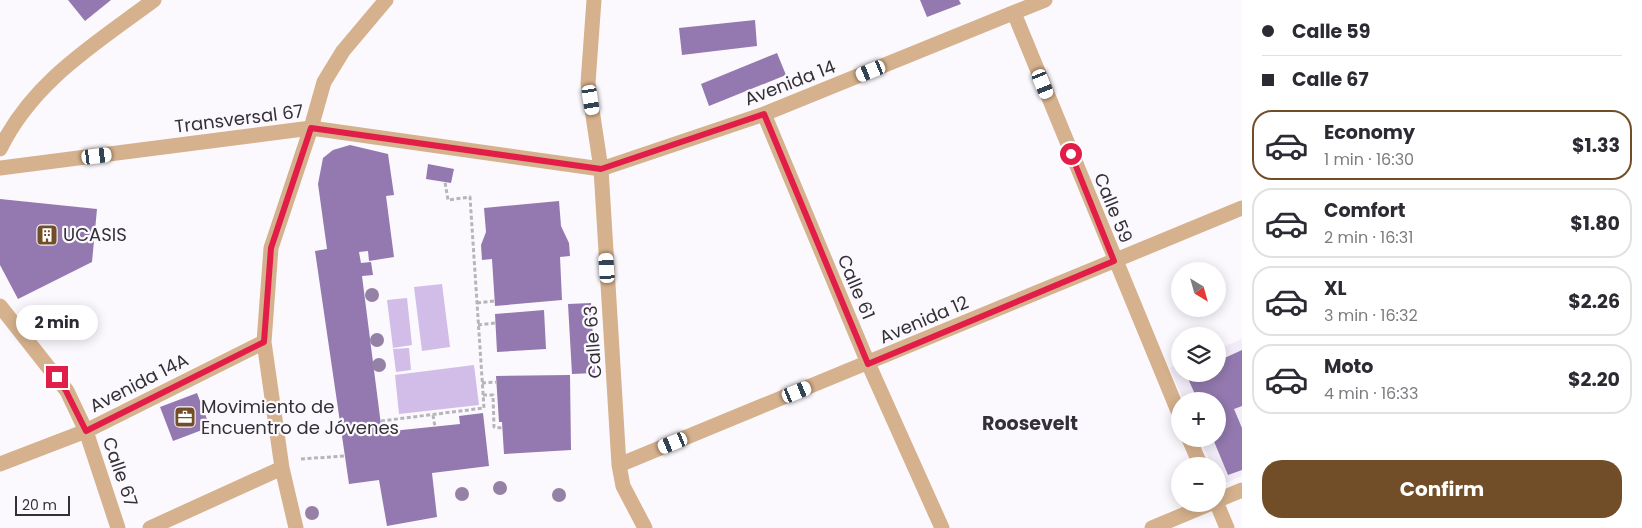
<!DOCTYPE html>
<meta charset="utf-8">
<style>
:root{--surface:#fff;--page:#f2f2f3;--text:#2b2b33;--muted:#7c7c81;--line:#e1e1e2;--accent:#714e27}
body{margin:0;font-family:Poppins,sans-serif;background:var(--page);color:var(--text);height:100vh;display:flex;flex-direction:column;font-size:19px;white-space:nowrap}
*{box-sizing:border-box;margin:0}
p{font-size:16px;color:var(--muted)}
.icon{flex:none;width:28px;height:28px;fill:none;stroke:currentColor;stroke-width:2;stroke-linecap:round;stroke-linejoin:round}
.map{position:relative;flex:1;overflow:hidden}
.side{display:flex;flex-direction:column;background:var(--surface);width:400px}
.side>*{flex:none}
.guide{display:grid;align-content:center;height:110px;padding:0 20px;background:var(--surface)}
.needle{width:32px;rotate:143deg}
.tools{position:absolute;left:1171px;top:262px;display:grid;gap:10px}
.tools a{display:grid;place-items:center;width:55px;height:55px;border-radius:50%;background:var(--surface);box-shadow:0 2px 12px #0003;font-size:25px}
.scale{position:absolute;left:15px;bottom:12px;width:55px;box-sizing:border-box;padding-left:5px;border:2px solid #343038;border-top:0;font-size:14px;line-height:18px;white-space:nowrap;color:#343038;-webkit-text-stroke:4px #fbf9fd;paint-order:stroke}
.end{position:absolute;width:22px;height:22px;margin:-11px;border:6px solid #e11d48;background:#fff;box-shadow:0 0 0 2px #fff}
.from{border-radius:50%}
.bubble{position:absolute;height:35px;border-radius:18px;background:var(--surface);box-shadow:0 2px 12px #0003;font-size:16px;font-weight:700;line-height:35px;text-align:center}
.car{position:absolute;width:15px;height:30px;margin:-15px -8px;border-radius:6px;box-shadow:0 0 4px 1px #0007;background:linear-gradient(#fff 24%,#345 0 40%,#fff 0 76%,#345 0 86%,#fff 0)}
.guide b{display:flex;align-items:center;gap:18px;height:48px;font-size:19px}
.guide b+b{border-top:1px solid var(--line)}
.guide i{width:12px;height:12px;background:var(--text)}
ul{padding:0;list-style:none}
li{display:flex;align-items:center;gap:15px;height:70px;margin:0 10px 8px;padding:0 10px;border:2px solid var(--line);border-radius:20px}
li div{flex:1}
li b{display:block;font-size:19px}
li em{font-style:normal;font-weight:700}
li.active{border-color:var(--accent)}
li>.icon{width:45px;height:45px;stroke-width:1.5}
.button{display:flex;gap:10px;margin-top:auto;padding:10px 20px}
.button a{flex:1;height:58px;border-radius:20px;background:var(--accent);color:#fff;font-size:20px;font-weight:700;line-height:58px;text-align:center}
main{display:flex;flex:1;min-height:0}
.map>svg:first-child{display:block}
.built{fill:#f1ecf7}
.green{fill:#d1bde8}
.building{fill:#9379af}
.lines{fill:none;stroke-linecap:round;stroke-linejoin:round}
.path{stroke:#b8b5ba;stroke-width:3;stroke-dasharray:4 2.5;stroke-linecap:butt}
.minor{stroke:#d6b18d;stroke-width:15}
.tree{fill:#9580a6}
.route{stroke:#e11d48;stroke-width:6}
.labels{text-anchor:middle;stroke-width:4.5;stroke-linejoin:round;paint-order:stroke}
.street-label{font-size:18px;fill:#343038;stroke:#fbf9fd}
.poi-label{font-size:18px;fill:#343038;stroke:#fbf9fd;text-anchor:start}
.neighbourhood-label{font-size:19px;font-weight:bold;fill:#343038;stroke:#fbf9fd}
</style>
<main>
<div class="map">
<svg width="1242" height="528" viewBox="0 0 1242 528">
<rect width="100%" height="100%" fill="#fbf9fd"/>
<path class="built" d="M1242,339v137l-22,9 -2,-7v-12h-6l-12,-27h18v-38h-34l-14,-33 10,-4v10h38v-25z"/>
<path class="green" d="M442,284l8,63 -28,4 -8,-64z
M407,298l5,47 -19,3 -6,-48z
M409,348l2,22 -15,2 -3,-23z
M474,365l5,40 -80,9 -4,-39z"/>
<path class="building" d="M68,0h43l-26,21z
M920,0h39l2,4 -34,13z
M755,20l2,26 -75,9 -3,-27z
M777,53l9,22 -77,31 -8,-22z
M350,145l38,9 6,41 -8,1 8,61 -25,4 -1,-10 -9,1 2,11 10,-1 2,13 -11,1 19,149 10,-1 1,7 68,-7 -1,-8 24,-3 6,53 -57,7 5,44 -50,9 -8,-46 -30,4 -34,-233 12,-2 -9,-65 5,-26 10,-8z
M428,164l26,5 -3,14 -25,-4z
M0,199l97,10 -5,53 -74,37 -18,-34z
M559,201l2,25 8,17 1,13 -10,1 2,43 -67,6 -3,-47 -10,1 -1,-15 5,-13 -2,-24z
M591,303l4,70 -23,1 -4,-70z
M544,310l2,39 -49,3 -2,-38z
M1242,350v56l-8,3 8,19v42l-14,5 -15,-36h5v-38h-20l-12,-27h32v-13z
M570,375l1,75 -67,4 -2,-32h-3l-3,-46z
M197,393l13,34 -37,14 -13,-34z"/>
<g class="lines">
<path class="path" d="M477,303l17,-2
M478,325l17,-2
M482,383l15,-1
M483,395h10l1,32 8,1
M433,415l2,12
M381,421l103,-13 -14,-211 -22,3 -3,-18
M301,459l44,-3"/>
<path class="minor" d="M594,0l-6,83 13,86 18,296 4,21 22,42
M1014,13l166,403
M764,114l104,249 74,165
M0,149c33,-68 95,-105 154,-149
M0,168l311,-40 290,41 163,-55 281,-114
M0,306l67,85 19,40 32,97
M1189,439l12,27
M0,464l86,-33 178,-89
M619,465l623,-257
M1218,500l24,-10
M1217,504l10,24
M150,528l132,-60
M296,528l-14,-60 -18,-126 7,-94 40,-120 13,-46 19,-31 43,-51
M1152,528l57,-24"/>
</g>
<g class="tree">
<circle cx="372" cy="295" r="7"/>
<circle cx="377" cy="340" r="7"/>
<circle cx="379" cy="365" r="7"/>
<circle cx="500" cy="488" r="7"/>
<circle cx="462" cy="494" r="7"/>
<circle cx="559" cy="495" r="7"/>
<circle cx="312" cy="513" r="7"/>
</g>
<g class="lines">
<path class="route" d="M57,377l9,14 20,40 178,-89 7,-94 40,-120 290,41 163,-55 104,250 246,-103 -43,-107"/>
</g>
<defs>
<g id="building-square" transform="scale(1.125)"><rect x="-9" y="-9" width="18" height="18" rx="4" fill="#714e27" stroke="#fbf9fd"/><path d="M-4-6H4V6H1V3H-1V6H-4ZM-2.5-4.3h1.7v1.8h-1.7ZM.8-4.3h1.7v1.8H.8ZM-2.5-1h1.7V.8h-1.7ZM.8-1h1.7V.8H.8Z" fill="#fff"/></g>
<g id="office-square" transform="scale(1.125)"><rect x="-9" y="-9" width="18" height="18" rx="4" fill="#714e27" stroke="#fbf9fd"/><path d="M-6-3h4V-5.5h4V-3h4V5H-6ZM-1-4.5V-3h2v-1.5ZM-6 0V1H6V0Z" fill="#fff"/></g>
</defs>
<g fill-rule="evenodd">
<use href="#building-square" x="47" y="235"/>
<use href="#office-square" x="185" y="417"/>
</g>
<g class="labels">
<g class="street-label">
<text transform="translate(790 83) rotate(-21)" y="6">Avenida 14</text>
<text transform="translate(239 119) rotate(-7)" y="6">Transversal 67</text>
<text transform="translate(1113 208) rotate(68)" y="6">Calle 59</text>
<text transform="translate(856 287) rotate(67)" y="6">Calle 61</text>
<text transform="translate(924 320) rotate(-23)" y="6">Avenida 12</text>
<text transform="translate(593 342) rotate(-94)" y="6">Calle 63</text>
<text transform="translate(139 383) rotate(-27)" y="6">Avenida 14A</text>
<text transform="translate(120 472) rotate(71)" y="6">Calle 67</text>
</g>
<g class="poi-label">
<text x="63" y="241">UCASIS</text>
<text x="201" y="413">Movimiento de<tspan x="201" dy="21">Encuentro de Jóvenes</tspan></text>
</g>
<g class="neighbourhood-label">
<text x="1030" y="430">Roosevelt</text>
</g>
</g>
</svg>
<div class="tools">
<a><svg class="needle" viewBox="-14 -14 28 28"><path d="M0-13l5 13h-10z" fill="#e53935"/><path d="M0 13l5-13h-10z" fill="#7c7c81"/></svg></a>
<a><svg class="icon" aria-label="layers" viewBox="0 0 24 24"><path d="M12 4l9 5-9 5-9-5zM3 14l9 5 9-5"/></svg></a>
<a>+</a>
<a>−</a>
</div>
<div class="scale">20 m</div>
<i class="end from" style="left:1071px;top:154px"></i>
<i class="end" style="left:57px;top:377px"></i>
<div class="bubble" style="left:16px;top:305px;width:82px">2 min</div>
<i class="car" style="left:871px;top:71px;rotate:248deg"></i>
<i class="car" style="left:1043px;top:84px;rotate:158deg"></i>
<i class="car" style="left:591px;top:100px;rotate:171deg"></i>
<i class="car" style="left:97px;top:156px;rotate:83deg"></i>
<i class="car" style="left:607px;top:268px;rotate:356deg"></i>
<i class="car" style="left:797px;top:392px;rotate:68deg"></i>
<i class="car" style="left:673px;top:443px;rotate:248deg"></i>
</div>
<section class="side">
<div class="guide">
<b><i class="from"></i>Calle 59</b>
<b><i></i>Calle 67</b>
</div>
<ul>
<li class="active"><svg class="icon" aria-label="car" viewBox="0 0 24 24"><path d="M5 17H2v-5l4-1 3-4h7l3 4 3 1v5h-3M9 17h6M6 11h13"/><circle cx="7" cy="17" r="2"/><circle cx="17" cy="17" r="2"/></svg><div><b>Economy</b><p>1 min · 16:30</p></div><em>$1.33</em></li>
<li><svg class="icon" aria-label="car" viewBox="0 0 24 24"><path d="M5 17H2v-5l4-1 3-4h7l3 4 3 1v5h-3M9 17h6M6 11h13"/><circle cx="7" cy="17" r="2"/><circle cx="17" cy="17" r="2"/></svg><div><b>Comfort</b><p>2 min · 16:31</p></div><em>$1.80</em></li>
<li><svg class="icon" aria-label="car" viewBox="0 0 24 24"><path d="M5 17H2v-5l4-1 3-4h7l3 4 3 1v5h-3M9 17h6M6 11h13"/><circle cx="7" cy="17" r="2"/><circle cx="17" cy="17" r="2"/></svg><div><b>XL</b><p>3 min · 16:32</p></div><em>$2.26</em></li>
<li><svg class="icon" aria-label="car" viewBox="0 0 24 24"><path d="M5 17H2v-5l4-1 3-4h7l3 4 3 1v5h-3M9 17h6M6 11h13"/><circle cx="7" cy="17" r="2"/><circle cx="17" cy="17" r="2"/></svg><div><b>Moto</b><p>4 min · 16:33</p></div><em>$2.20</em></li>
</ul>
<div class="button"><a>Confirm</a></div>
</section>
</main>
